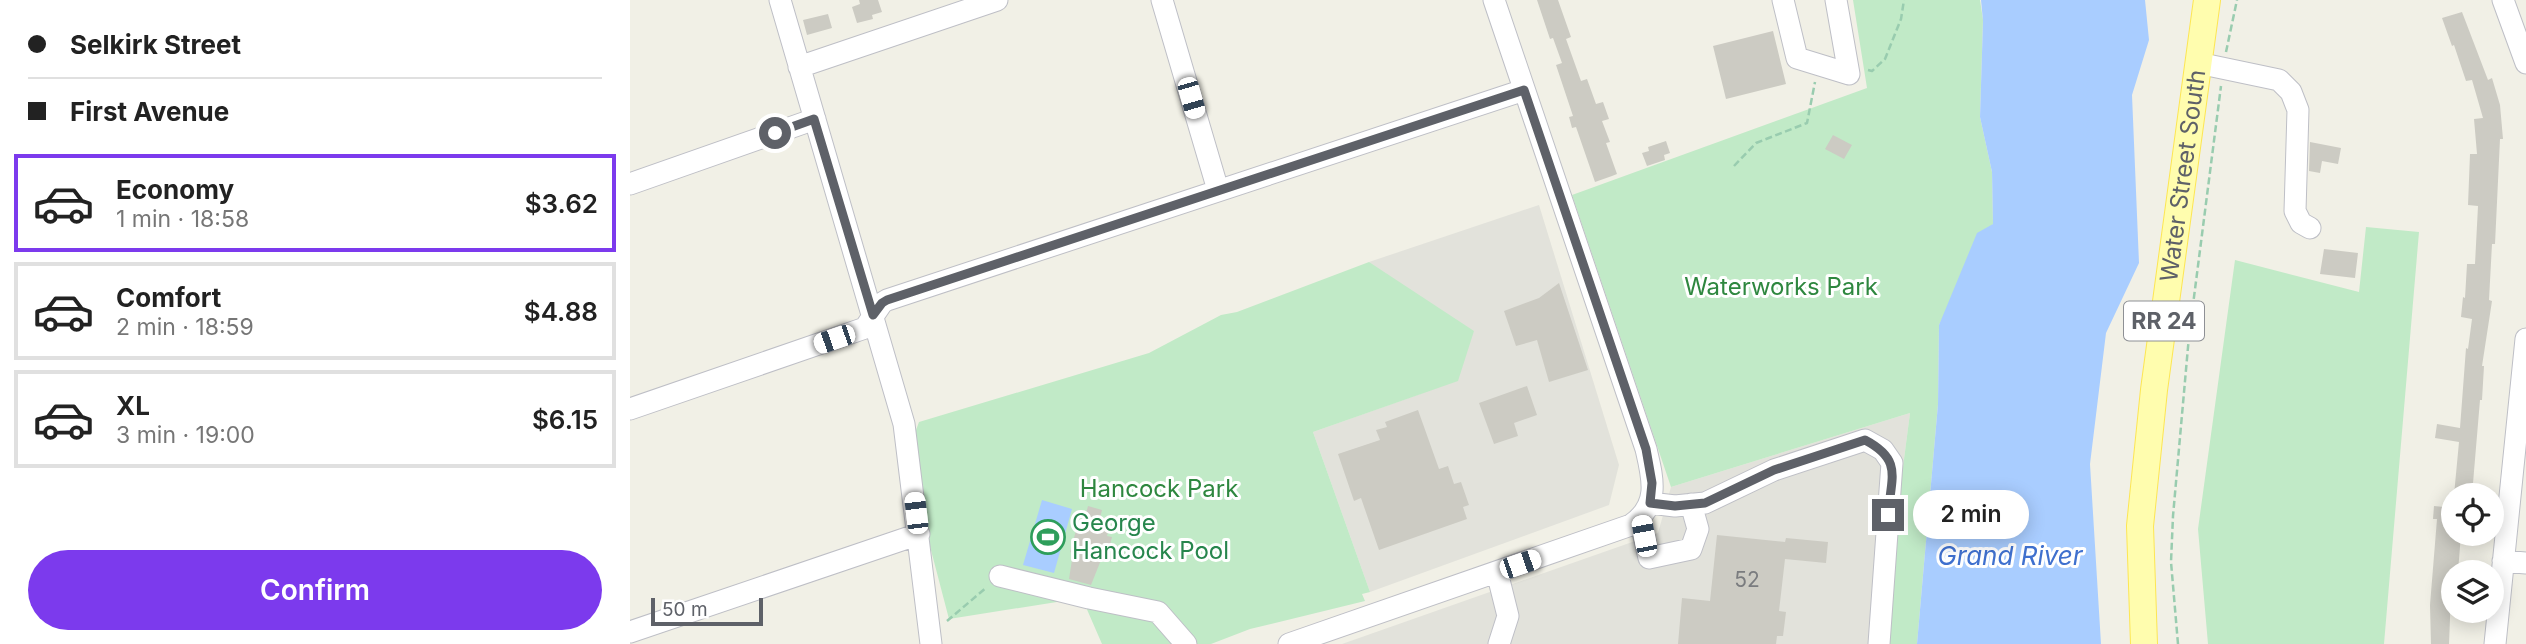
<!DOCTYPE html>
<meta charset="utf-8">
<style>
:root{--surface:#fff;--page:#f2f2f2;--text:#222;--muted:#767676;--line:#e0e0e0;--accent:#7c3aed}
body{margin:0;font-family:Inter,sans-serif;background:var(--page);color:var(--text);height:100vh;display:flex;flex-direction:column;font-size:26px;white-space:nowrap}
*{box-sizing:border-box;margin:0}
p{font-size:23px;color:var(--muted)}
.icon{flex:none;width:38px;height:38px;fill:none;stroke:currentColor;stroke-width:2;stroke-linecap:round;stroke-linejoin:round}
.map{position:relative;flex:1;overflow:hidden}
.side{display:flex;flex-direction:column;background:var(--surface);width:630px}
.side>*{flex:none}
.guide{display:grid;align-content:center;height:154px;padding:0 28px;background:var(--surface)}
.tools{position:absolute;left:1811px;top:483px;display:grid;gap:14px}
.tools a{display:grid;place-items:center;width:63px;height:63px;border-radius:50%;background:var(--surface);box-shadow:0 4px 18px #0003;font-size:35px}
.scale{position:absolute;left:21px;bottom:18px;width:112px;box-sizing:border-box;padding-left:7px;border:4px solid #5e6168;border-top:0;font-size:19px;line-height:24px;white-space:nowrap;color:#5e6168;-webkit-text-stroke:5px #fff;paint-order:stroke}
.end{position:absolute;width:32px;height:32px;margin:-16px;border:9px solid #5e6168;background:#fff;box-shadow:0 0 0 4px #fff}
.from{border-radius:50%}
.bubble{position:absolute;height:49px;border-radius:24px;background:var(--surface);box-shadow:0 4px 18px #0003;font-size:23px;font-weight:600;line-height:49px;text-align:center}
.car{position:absolute;width:21px;height:42px;margin:-21px -10px;border-radius:9px;box-shadow:0 0 5px 2px #0007;background:linear-gradient(#fff 24%,#345 0 40%,#fff 0 76%,#345 0 86%,#fff 0)}
.guide b{display:flex;align-items:center;gap:24px;height:66px;font-size:26px}
.guide b+b{border-top:2px solid var(--line)}
.guide i{width:18px;height:18px;background:var(--text)}
ul{padding:0;list-style:none}
li{display:flex;align-items:center;gap:21px;height:98px;margin:0 14px 10px;padding:0 14px;border:4px solid var(--line);border-radius:0px}
li div{flex:1}
li b{display:block;font-size:26px}
li em{font-style:normal;font-weight:600}
li.on{border-color:var(--accent)}
li>.icon{width:63px;height:63px;stroke-width:1.5}
.action{display:flex;gap:14px;margin-top:auto;padding:14px 28px}
.action a{flex:1;height:80px;border-radius:42px;background:var(--accent);color:#fff;font-size:28px;font-weight:600;line-height:80px;text-align:center}
main{display:flex;flex:1;min-height:0}
.map>svg:first-child{display:block}
.industrial{fill:#e2e2db}
.green{fill:#c1eac7}
.water{fill:#a9cdff}
.building{fill:#cccbc3}
.lines{fill:none;stroke-linecap:round;stroke-linejoin:round}
.minor-casing{stroke:#bebfc6;stroke-width:23}
.major-casing{stroke:#fde653;stroke-width:28}
.path{stroke:#99ccaf;stroke-width:2.5;stroke-dasharray:7 3.5;stroke-linecap:butt}
.minor{stroke:#fff;stroke-width:21}
.major{stroke:#fffdae;stroke-width:26}
.route{stroke:#5e6168;stroke-width:9}
.labels{text-anchor:middle;stroke-width:6;stroke-linejoin:round;paint-order:stroke}
.number-label{font-size:21px;fill:#7a7c7f}
.shield{fill:#fff;stroke:#8e9095;stroke-width:2}
.shield-label{font-size:23px;font-weight:bold;fill:#5e6168}
.street-label{font-size:24px;fill:#5e6168;stroke:#fff}
.park-label{font-size:24px;fill:#2e873f;stroke:#fff}
.leisure-label{font-size:24px;fill:#27864d;stroke:#fff;text-anchor:start}
.water-label{font-size:26px;font-style:italic;fill:#3f70ce;stroke:#fff}
</style>
<main>
<section class="side">
<div class="guide">
<b><i class="from"></i>Selkirk Street</b>
<b><i></i>First Avenue</b>
</div>
<ul>
<li class="on"><svg class="icon" aria-label="car" viewBox="0 0 24 24"><path d="M5 17H2v-5l4-1 3-4h7l3 4 3 1v5h-3M9 17h6M6 11h13"/><circle cx="7" cy="17" r="2"/><circle cx="17" cy="17" r="2"/></svg><div><b>Economy</b><p>1 min · 18:58</p></div><em>$3.62</em></li>
<li><svg class="icon" aria-label="car" viewBox="0 0 24 24"><path d="M5 17H2v-5l4-1 3-4h7l3 4 3 1v5h-3M9 17h6M6 11h13"/><circle cx="7" cy="17" r="2"/><circle cx="17" cy="17" r="2"/></svg><div><b>Comfort</b><p>2 min · 18:59</p></div><em>$4.88</em></li>
<li><svg class="icon" aria-label="car" viewBox="0 0 24 24"><path d="M5 17H2v-5l4-1 3-4h7l3 4 3 1v5h-3M9 17h6M6 11h13"/><circle cx="7" cy="17" r="2"/><circle cx="17" cy="17" r="2"/></svg><div><b>XL</b><p>3 min · 19:00</p></div><em>$6.15</em></li>
</ul>
<div class="action"><a>Confirm</a></div>
</section>
<div class="map">
<svg width="1896" height="644" viewBox="0 0 1896 644">
<rect width="100%" height="100%" fill="#f1f0e6"/>
<path class="industrial" d="M909,205l80,260 -10,40 -239,87 -57,-160 107,-38 -51,-132z
M1280,413l-21,162 -6,69h-541l316,-111 13,-46z"/>
<path class="green" d="M1223,0h127l3,20 -3,97 12,55 1,52 -54,101 -1,79 -21,240h-34l6,-69 21,-162 -239,74 -99,-292 295,-107z
M1736,227l53,5 -35,412h-176l-10,-115 37,-269 124,32z
M739,262l105,69 -16,50 -145,51 57,160 -8,2 3,7 -115,28 -39,15h-109l-20,-46 -133,21 -23,-88 -13,-93 6,-16 230,-69 72,-38 16,-3z"/>
<path class="water" d="M1351,0h164l4,40 -17,55 7,168 -33,70 -16,131 11,180h-184l21,-240 1,-79 38,-92 16,-9 -1,-52 -12,-55 3,-96z
M412,500l30,9 -18,64 -31,-8z"/>
<path class="building" d="M229,0h19l4,12 -10,3 1,4 -16,4 -5,-16 8,-3z
M907,0h21l13,37 -5,2 15,42 6,-2 9,25 7,-2 6,17 -7,2 8,21 -4,1 11,31 -5,2 -17,6 -19,-55 -4,1 -3,-11 4,-1 -17,-51 6,-2 -9,-25 -3,1z
M1832,12l26,68 4,-2 8,27 3,34h-3l-5,105h-3l-3,56 3,1 -10,65h2l-2,34h-2l-8,95h-18l5,-53 -24,-4 2,-14 23,4 6,-80 2,1 4,-30 -11,-2 2,-20 2,1 2,-34h8l3,-58 -10,-1 2,-51h7l-3,-35 9,-1 -11,-38 -6,1 -12,-36 -2,1 -10,-28z
M198,14l4,14 -25,7 -4,-15z
M1143,31l13,53 -60,15 -13,-53z
M1203,135l19,10 -8,14 -19,-10z
M1036,141l4,12 -6,2 1,5 -18,6 -5,-13 7,-2 -1,-4z
M1680,142l31,6 -3,16 -16,-3 -2,12 -11,-2z
M1694,249l34,4 -3,25 -35,-4z
M929,283l29,87 -39,12 -12,-42 -21,6 -12,-35 35,-13z
M897,386l10,29 -23,8 4,13 -24,8 -15,-41z
M788,410l21,59 9,-3 6,18 7,-2 8,23 -6,2 4,12 -88,31 -18,-52 -7,3 -16,-47 42,-14 -4,-10 11,-3 -2,-5z
M458,506l14,4 -2,8 11,3 -4,15 5,1 -6,24 -5,-1 -10,25 -22,-6 4,-26 -3,-1 7,-25 5,1z
M1804,506l20,2v26h7l-3,38h-4v20h-3l-2,52h-18l-1,-39 7,-86h-4z
M1087,535l68,7 1,-4 42,4 -2,21 -41,-4 -6,52 7,1 -3,24h-6l-1,8h-98l4,-46 28,3z"/>
<g class="lines">
<g class="minor-casing">
<path id="minor" d="M150,0l124,424 27,220
M532,0l56,190
M1153,0l14,58 52,16 -13,-74
M1873,0l23,63
M1568,63l81,17 12,12 7,18 -3,101 6,12 9,5
M169,67l198,-67
M0,184l185,-65
M0,409l235,-81 17,-25 5,-3 637,-210
M1020,503l25,3 30,-3 69,-33 91,-30 18,10 9,13 -13,181
M1010,519l9,39 42,-9 7,-20 -7,-25
M1873,561l23,2
M867,572l11,44 -9,28
M370,576l89,22 69,14 28,32
M0,632l289,-98
M659,644l342,-119c29,-20 22,-46 15,-76l-152,-449
M1865,644l31,-305"/>
</g>
<g class="major-casing">
<g id="major">
<path id="s1" d="M1514,644l-4,-118 14,-136 53,-390"/>
</g>
</g>
<path class="path" d="M1596,52l11,-52
M1238,70l4,1 13,-12 16,-40 3,-19
M1104,166l22,-23 51,-20 8,-41
M317,621l40,-34
M1548,644l-7,-82 2,-46 16,-180 32,-250"/>
<use href="#minor" class="minor"/>
<use href="#major" class="major"/>
</g>
<g class="lines">
<path class="route" d="M145,133l39,-14 59,196 9,-12 5,-3 637,-210 122,359 6,34 -2,20 25,3 30,-3 69,-33 91,-30c38,20 26,37 23,75"/>
</g>
<defs>
<g id="stadium-ring" transform="scale(1.75)"><circle r="9.5" fill="#fff" stroke="#2e9e5b" stroke-width="1.5"/><path d="M0-5a6.5 5 0 1 0 0 10a6.5 5 0 1 0 0-10ZM-3.5-1.8h7v3.6h-7Z" fill="#2e9e5b"/></g>
</defs>
<g fill-rule="evenodd">
<use href="#stadium-ring" x="418" y="537"/>
</g>
<g class="labels">
<g class="number-label">
<text x="1117" y="587">52</text>
</g>
<rect class="shield" x="1494" y="301.5" width="80" height="39" rx="5"/>
<g class="shield-label">
<text x="1534" y="329">RR 24</text>
</g>
<g class="street-label">
<text dy="8" stroke="none"><textPath href="#s1" startOffset="471">Water Street South</textPath></text>
</g>
<g class="park-label">
<text x="1151" y="295">Waterworks Park</text>
<text x="529" y="497">Hancock Park</text>
</g>
<g class="leisure-label">
<text x="442" y="531">George<tspan x="442" dy="28">Hancock Pool</tspan></text>
</g>
<g class="water-label">
<text x="1380" y="565">Grand River</text>
</g>
</g>
</svg>
<div class="tools">
<a><svg class="icon" aria-label="locate" viewBox="0 0 24 24"><circle cx="12" cy="12" r="6"/><path d="M12 2v4M12 18v4M2 12h4M18 12h4"/></svg></a>
<a><svg class="icon" aria-label="layers" viewBox="0 0 24 24"><path d="M12 4l9 5-9 5-9-5zM3 14l9 5 9-5"/></svg></a>
</div>
<div class="scale">50 m</div>
<i class="end from" style="left:145px;top:133px"></i>
<i class="end" style="left:1258px;top:515px"></i>
<div class="bubble" style="left:1283px;top:490px;width:116px">2 min</div>
<i class="car" style="left:561px;top:98px;rotate:164deg"></i>
<i class="car" style="left:204px;top:339px;rotate:251deg"></i>
<i class="car" style="left:286px;top:513px;rotate:353deg"></i>
<i class="car" style="left:1014px;top:536px;rotate:349deg"></i>
<i class="car" style="left:890px;top:564px;rotate:71deg"></i>
</div>
</main>
